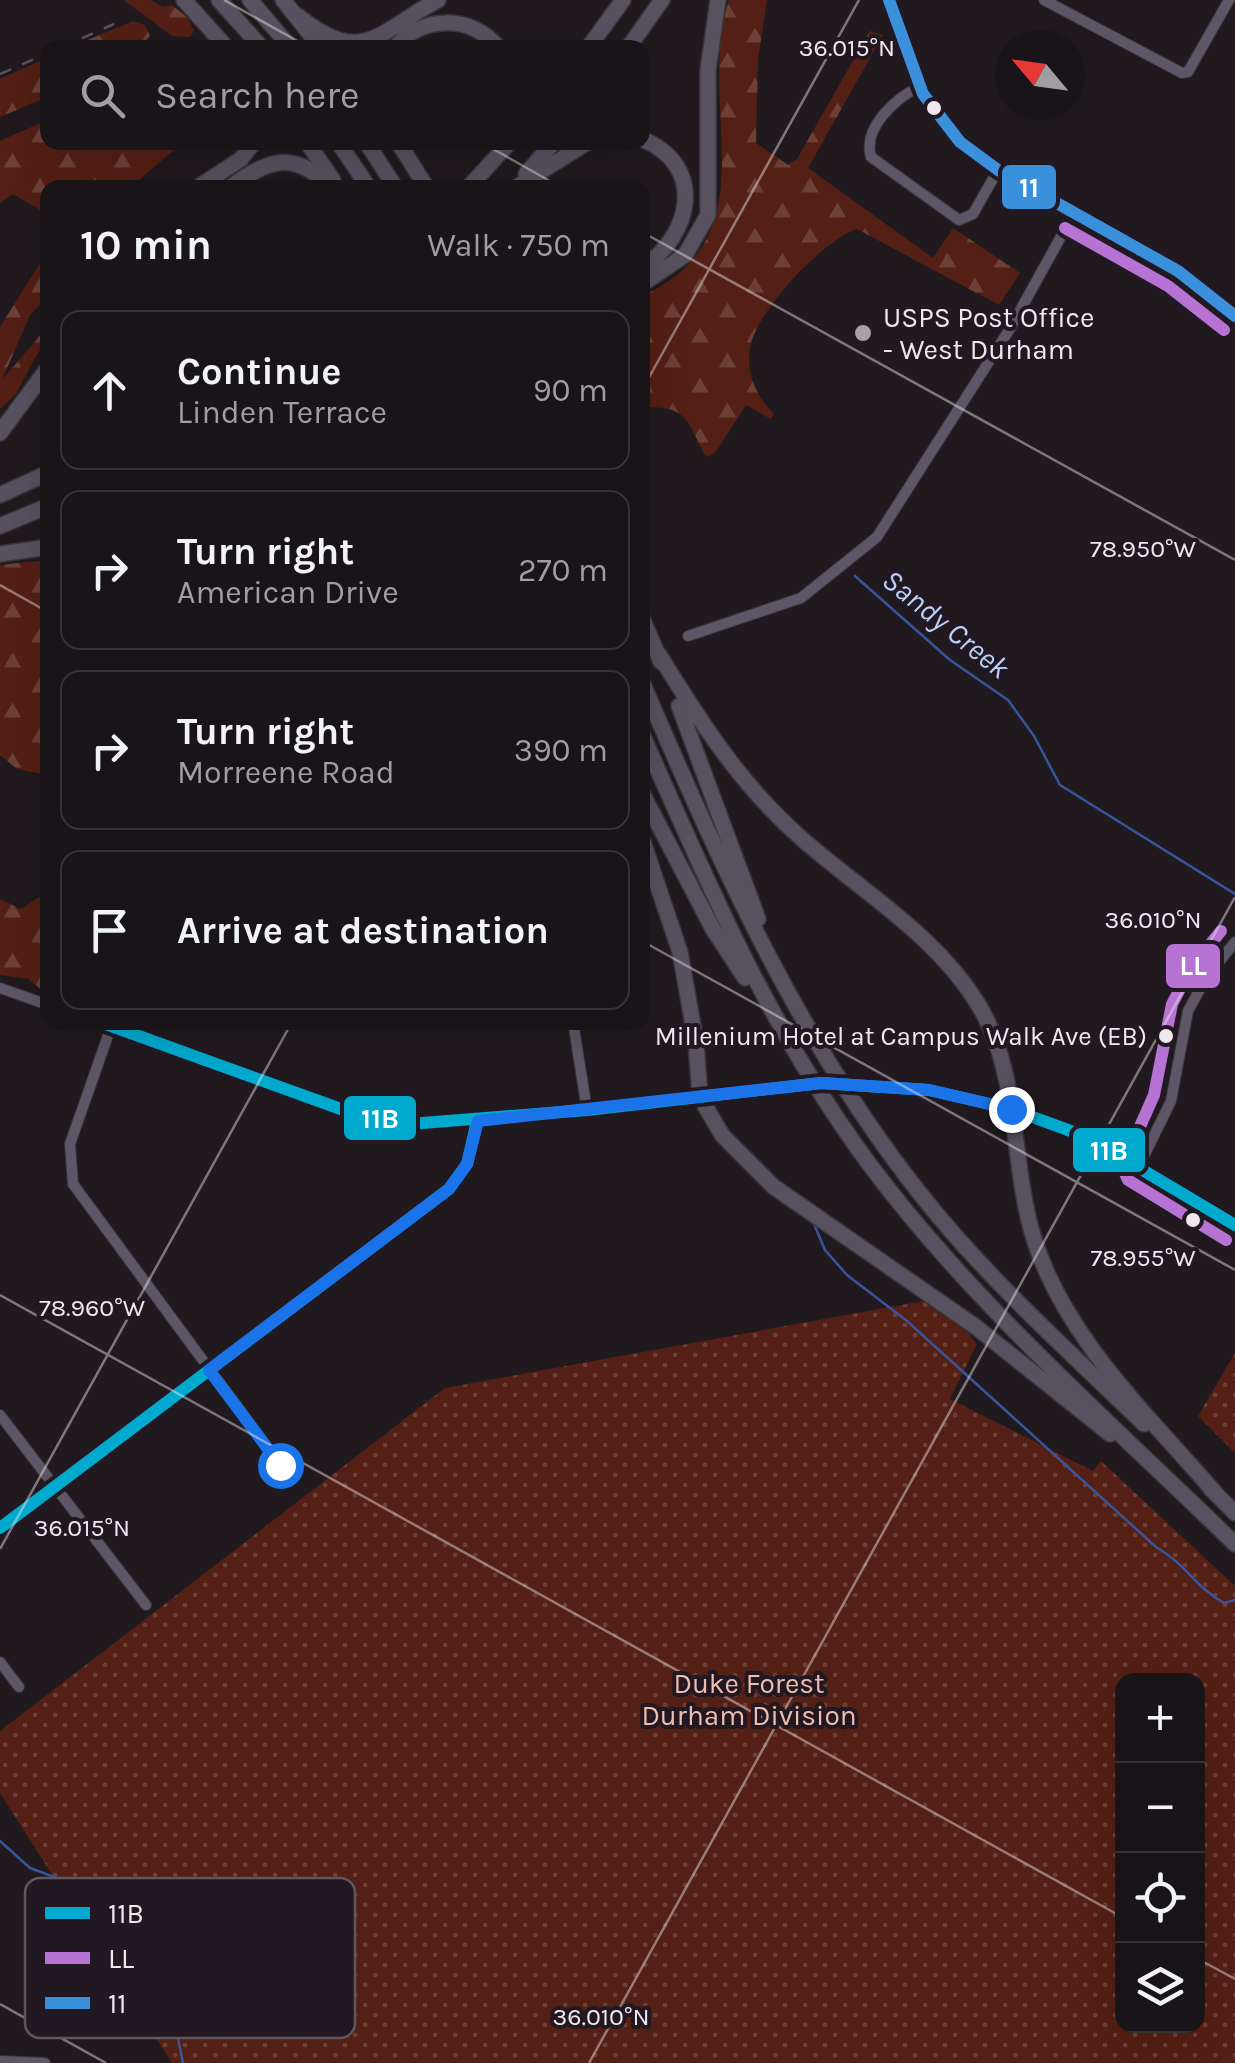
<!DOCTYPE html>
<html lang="en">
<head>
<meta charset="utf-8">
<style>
	:root { --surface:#181417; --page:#211d20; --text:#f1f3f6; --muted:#9f9ea1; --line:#363336 }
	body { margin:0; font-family:Karla,sans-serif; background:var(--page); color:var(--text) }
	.controls { position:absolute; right:30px; bottom:30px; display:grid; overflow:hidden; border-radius:20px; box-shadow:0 10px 40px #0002 }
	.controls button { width:90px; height:90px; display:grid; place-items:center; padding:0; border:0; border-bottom:2px solid var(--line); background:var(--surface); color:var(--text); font:50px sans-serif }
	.compass { position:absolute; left:995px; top:30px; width:90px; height:90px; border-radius:50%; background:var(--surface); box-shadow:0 10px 40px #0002; rotate:299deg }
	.stop { position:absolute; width:30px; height:30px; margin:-22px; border:8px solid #1a73e8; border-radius:50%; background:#fff }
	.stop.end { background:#1a73e8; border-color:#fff; box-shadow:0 2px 10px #0008 }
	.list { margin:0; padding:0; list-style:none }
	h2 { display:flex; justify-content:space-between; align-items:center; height:130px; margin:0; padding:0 40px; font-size:42px }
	h2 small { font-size:32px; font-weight:400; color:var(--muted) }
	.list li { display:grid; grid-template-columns:65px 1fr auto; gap:30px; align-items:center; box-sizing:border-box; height:160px; margin:0 20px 20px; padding:0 20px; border:2px solid var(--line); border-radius:20px }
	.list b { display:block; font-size:38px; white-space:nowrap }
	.list p { margin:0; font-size:32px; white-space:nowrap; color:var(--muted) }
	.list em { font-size:32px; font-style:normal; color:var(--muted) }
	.icon { flex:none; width:55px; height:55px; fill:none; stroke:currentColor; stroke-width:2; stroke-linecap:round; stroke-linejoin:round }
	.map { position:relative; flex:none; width:1235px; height:2063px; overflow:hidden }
	.search { position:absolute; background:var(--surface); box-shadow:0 10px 40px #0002; left:40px; top:40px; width:610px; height:110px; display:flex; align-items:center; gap:25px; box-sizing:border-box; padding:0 35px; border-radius:20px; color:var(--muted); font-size:38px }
	.panel { position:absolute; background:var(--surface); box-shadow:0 10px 40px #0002; left:40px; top:180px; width:610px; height:850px; border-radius:20px }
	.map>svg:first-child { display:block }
</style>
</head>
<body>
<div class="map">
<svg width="1235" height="2063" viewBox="0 0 1235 2063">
	<defs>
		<pattern id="forest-firs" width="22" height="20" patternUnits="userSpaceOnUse" patternTransform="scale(2.5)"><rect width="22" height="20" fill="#541f14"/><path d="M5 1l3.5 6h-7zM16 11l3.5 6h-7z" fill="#6d4036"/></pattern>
		<pattern id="park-dots" width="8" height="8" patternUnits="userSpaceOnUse" patternTransform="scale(2.5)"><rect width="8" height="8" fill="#541f14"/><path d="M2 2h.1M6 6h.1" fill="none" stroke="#6d4036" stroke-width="1.8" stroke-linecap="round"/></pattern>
	</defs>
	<rect width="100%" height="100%" fill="#201a1f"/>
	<path fill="url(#forest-firs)" d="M124 0H151L162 7 172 5 188 18 194 31 190 37 172 36Z
		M729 0H767L758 59 756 143 788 165 797 159 870 31 883 35 808 168 933 258 953 228 1020 273 999 305 857 229C821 242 762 306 751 343 744 369 756 397 774 414L771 419 746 405 715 453 706 457C686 420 689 406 643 407L642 296C774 236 694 107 729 0Z
		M133 21 145 25 150 36 139 47H71Z
		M47 58V97L0 117V79Z
		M47 120 48 142 182 143 131 187 48 188 47 214 13 194 0 203V141Z
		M47 252V297L30 315 2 380 43 332 46 338 16 394 0 409V327Z
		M47 560H48L47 775 17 769 0 755V565Z
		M47 892V994L28 979 0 975V899L21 909Z"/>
	<path fill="url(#park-dots)" fill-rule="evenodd" d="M929 1300 962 1325 977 1344 950 1399 1093 1471 1101 1461 1235 1586V2063H172L0 1793V1731L445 1388ZM1122 1680H1198V2026H1122Z
		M1235 1353V1453L1198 1416Z"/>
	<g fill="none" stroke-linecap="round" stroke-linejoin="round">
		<path stroke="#38559c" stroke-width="2.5" d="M855 576 950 660 1008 700 1034 736 1060 785 1235 894
			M814 1224 825 1250 847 1275 907 1321 1156 1547C1187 1565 1195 1587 1224 1603L1235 1600
			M0 1841 30 1868 108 1897 130 1963 152 1984 170 2013
			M176 2028 183 2063"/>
		<defs>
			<path id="minor" d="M889 0 923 94 960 142 998 170 1178 271 1235 316
				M1044 0 1182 73 1188 72 1229 0
				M919 87C896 98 862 128 871 157L959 220 973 214 998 170
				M688 636 801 598 877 537 1011 327 1074 213
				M0 988 48 1005
				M99 1022 327 1105 390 1122 477 1121 770 1088
				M573 1022 587 1110
				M111 1027 70 1144 73 1184 280 1465
				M878 1085C1023 1097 1114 1150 1235 1225
				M1139 1166 1171 1101 1188 1011 1206 978 1235 942
				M0 1415 146 1605
				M0 1528 449 1189 467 1164 477 1121
				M0 1662 19 1687
				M0 2061 45 2063"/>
			<path id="highway" d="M184 0 227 48
				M219 0 262 48
				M250 0 291 48
				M283 0 321 48
				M298 16C363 68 378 32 438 0
				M394 48C423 15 470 14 499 48
				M588 48 623 0
				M628 48 662 0
				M642 139C707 166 692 235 642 268
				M307 142 333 180
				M338 142 369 188
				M366 142 396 188
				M398 142 427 188
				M526 174 554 142
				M197 188 241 159 254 142
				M229 188C271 158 293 150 333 188
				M468 188 510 142
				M515 188 588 142
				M642 284 685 255 708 215V70L718 0
				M0 433 48 368
				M0 495 48 473
				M0 526 48 506
				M0 554 48 547
				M642 618 661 662
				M658 653C701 723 740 784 801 838 861 891 936 935 978 1004 1021 1074 1010 1162 1034 1239 1066 1340 1151 1418 1218 1496
				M642 682C721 865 800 1045 926 1201 991 1282 1070 1352 1144 1424
				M679 706 758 919
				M642 734C706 879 766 1021 859 1150 965 1297 1106 1418 1235 1544
				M642 793 713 929 745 978
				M642 839 680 952 696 1042 700 1097 722 1135 774 1187 976 1327 1110 1434
				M1211 1489 1235 1513"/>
		</defs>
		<use href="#minor" stroke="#383437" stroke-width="12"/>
		<use href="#highway" stroke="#383437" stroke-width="18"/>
		<use href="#minor" stroke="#5c5666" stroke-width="10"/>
		<use href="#highway" stroke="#575160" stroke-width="15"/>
		<path stroke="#57525b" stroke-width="2.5" stroke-dasharray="12 12" stroke-linecap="butt" d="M60 48 114 24
			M0 74 48 53"/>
		<defs>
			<path id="minor-bridge" d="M770 1088 878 1085"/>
		</defs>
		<use href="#minor-bridge" stroke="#383437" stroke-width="12" stroke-linecap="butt"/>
		<use href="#minor-bridge" stroke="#5c5666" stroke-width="10"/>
		<defs>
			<path id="bus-1" d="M100 1022 349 1112 410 1124 587 1110 821 1083 929 1090 1011 1109 1087 1137 1235 1225
				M0 1528 449 1189 467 1164 477 1121"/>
			<path id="bus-2" d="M1065 228 1168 286 1224 330
				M1221 931 1191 968 1172 1004 1154 1095 1122 1167 1128 1180 1226 1240"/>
			<path id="bus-3" d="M889 0 923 94 960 142 998 170 1178 271 1235 316"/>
		</defs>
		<use href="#bus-1" stroke="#221821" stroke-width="20"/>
		<use href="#bus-2" stroke="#221821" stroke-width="20"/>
		<use href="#bus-3" stroke="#221821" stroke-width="20"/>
		<use href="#bus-1" stroke="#00a9ce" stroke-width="12"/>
		<use href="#bus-2" stroke="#b673d3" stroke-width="12"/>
		<use href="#bus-3" stroke="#3a90db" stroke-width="12"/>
	</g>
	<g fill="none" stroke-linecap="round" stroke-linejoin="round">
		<path stroke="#1a73e8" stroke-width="12" d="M280 1465 209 1370 449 1189 467 1164 478 1121 822 1083 929 1090 1011 1109"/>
	</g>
	<path fill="none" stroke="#efe8ee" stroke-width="2.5" stroke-opacity="0.45" d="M224 0 310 48M481 142 562 188M642 232 1235 560M642 390 859 0M0 585 48 612M642 941 1235 1270M0 1295 1122 1917M0 1549 292 1022M1198 1959 1235 1979M0 2004 106 2063M589 2063 1235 897"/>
	<g fill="#efe8ee" stroke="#221821" stroke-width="4">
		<circle cx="934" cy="108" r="9"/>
		<circle cx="1166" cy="1036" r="9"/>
		<circle cx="1193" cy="1220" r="9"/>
	</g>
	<circle fill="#a7a0a6" stroke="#221821" stroke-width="4" cx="863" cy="333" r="10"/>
	<g text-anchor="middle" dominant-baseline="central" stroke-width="8" stroke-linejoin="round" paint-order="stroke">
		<g font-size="26" fill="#efe8ee" stroke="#221821" text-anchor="end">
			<text x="1147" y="1036">Millenium Hotel at Campus Walk Ave (EB)</text>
		</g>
		<g font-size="28" fill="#efe8ee" stroke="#221821" text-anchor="start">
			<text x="883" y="317">USPS Post Office<tspan x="883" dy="32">- West Durham</tspan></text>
		</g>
		<g font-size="28" fill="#f0bcaf" stroke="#221821">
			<text x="749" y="1683">Duke Forest<tspan x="749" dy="32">Durham Division</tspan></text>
		</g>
		<g font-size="30" font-style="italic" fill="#bacffa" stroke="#221821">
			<text transform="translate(946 624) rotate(39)">Sandy Creek</text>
		</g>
	</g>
	<rect x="25" y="1878" width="330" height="160" rx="15" fill="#221821" stroke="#60565e" stroke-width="2.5"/>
	<rect x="45" y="1907" width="45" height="12" fill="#00a9ce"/>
	<rect x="45" y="1952" width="45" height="12" fill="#b673d3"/>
	<rect x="45" y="1997" width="45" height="12" fill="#3a90db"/>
	<g font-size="28" fill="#efe8ee">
		<text x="108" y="1923">11B</text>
		<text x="108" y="1968">LL</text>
		<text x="108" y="2013">11</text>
	</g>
	<g font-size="25" text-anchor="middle" fill="#efe8ee" stroke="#221821" stroke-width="8" stroke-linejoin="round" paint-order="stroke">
		<text x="847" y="56">36.015°N</text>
		<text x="1143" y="557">78.950°W</text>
		<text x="1153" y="928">36.010°N</text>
		<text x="1143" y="1266">78.955°W</text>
		<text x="92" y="1316">78.960°W</text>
		<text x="82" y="1536">36.015°N</text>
		<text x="601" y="2025">36.010°N</text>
	</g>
	<g stroke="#221821" stroke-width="4">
		<rect x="1000" y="163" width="58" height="48" rx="10" fill="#3a90db"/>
		<rect x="1164" y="942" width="58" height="48" rx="10" fill="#b673d3"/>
		<rect x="342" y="1094" width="76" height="48" rx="10" fill="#00a9ce"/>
		<rect x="1071" y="1126" width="76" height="48" rx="10" fill="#00a9ce"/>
	</g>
	<g font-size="28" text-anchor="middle" font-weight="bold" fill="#fff">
		<text x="1029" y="197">11</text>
		<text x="1193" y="975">LL</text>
		<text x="380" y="1128">11B</text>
		<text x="1109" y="1160">11B</text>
	</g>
</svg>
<div class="controls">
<button>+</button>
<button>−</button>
<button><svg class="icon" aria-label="locate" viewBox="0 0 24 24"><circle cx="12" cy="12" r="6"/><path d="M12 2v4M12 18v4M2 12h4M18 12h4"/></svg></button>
<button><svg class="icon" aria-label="layers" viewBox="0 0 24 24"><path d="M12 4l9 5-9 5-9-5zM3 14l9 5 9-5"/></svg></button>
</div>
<svg class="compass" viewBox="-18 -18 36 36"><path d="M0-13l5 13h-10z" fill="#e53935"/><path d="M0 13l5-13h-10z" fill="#9f9ea1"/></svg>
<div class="stop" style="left:280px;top:1465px"></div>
<div class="stop end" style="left:1011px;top:1109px"></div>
<div class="search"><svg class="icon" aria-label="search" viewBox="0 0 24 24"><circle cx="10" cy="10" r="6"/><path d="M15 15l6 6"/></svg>Search here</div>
<section class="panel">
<h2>10 min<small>Walk · 750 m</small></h2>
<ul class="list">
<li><svg class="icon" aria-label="ahead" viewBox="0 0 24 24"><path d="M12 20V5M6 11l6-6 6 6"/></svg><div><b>Continue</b><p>Linden Terrace</p></div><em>90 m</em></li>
<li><svg class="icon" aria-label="right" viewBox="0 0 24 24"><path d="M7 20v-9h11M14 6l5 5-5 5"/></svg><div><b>Turn right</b><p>American Drive</p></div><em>270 m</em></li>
<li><svg class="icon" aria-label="right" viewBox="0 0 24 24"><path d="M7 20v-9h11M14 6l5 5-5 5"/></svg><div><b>Turn right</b><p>Morreene Road</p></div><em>390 m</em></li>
<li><svg class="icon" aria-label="arrive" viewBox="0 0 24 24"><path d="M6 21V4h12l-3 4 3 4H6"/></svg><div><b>Arrive at destination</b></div></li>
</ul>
</section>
</div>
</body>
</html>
